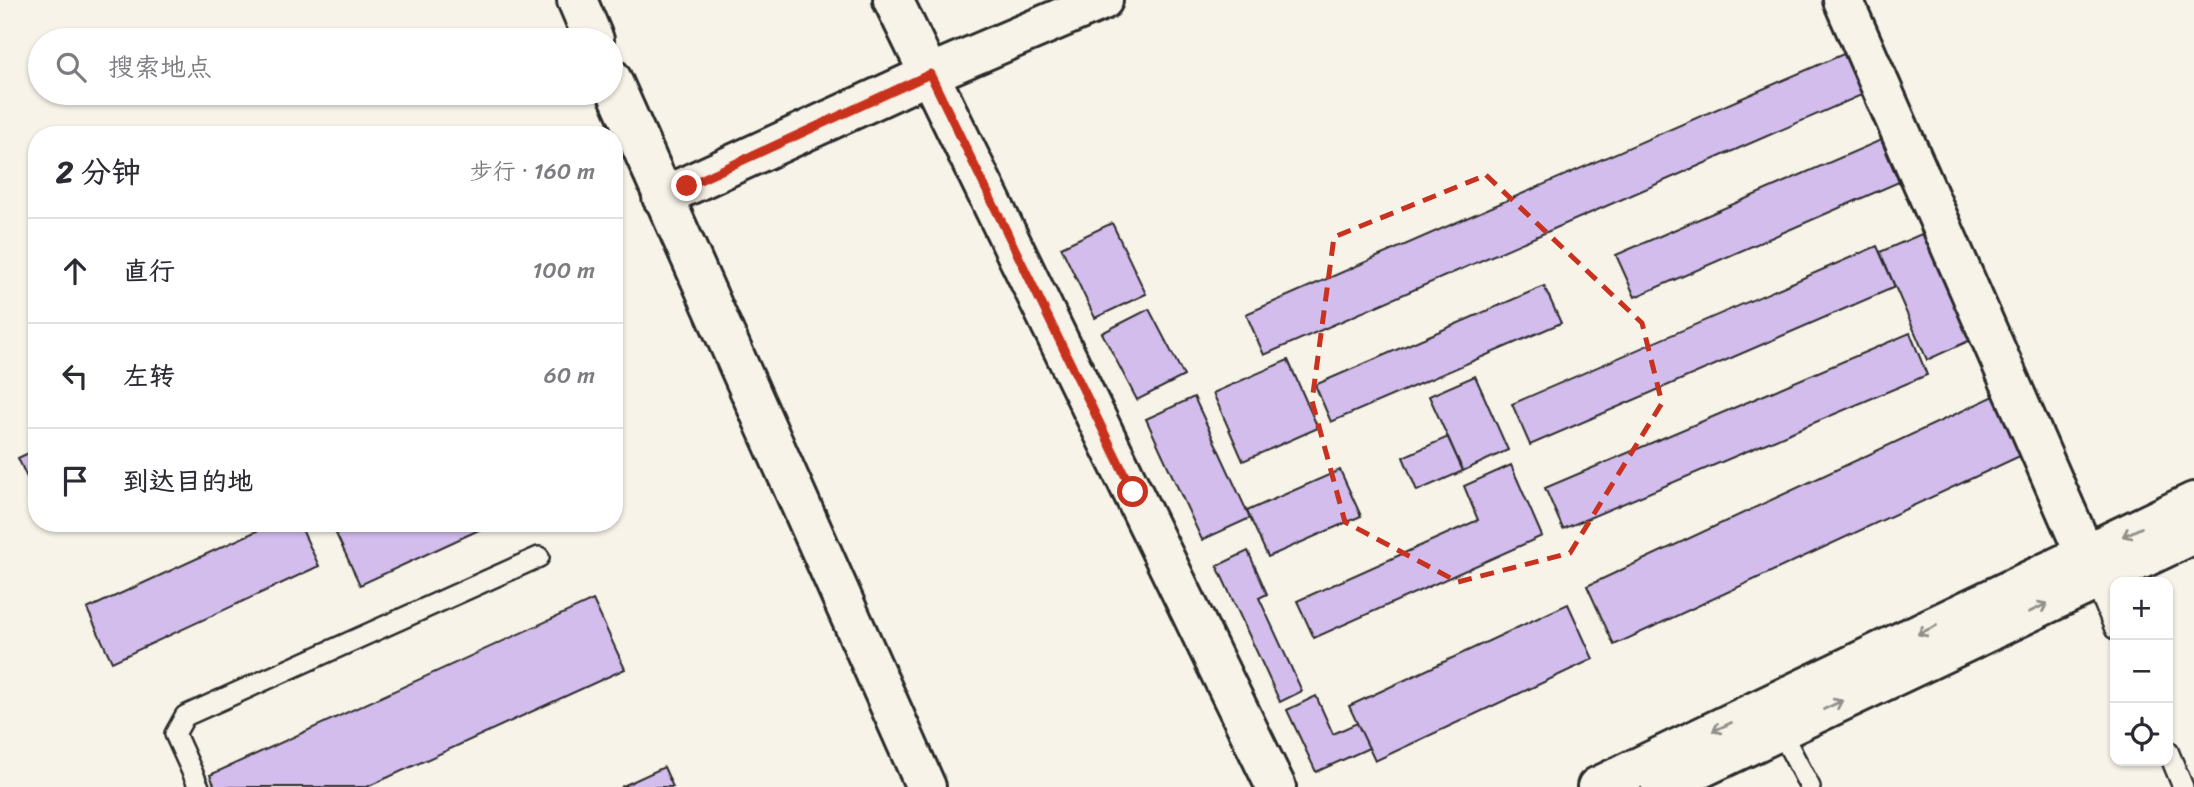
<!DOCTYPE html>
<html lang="zh">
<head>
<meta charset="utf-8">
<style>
	:root { --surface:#fff; --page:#f7f7f7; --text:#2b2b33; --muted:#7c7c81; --line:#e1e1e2 }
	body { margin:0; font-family:Sriracha,"LXGW WenKai TC",sans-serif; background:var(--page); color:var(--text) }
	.controls { position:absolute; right:21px; bottom:21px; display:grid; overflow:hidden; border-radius:14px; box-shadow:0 2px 5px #0004 }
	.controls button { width:63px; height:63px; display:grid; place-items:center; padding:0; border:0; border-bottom:2px solid var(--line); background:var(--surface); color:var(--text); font:35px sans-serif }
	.stop { position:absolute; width:21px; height:21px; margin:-16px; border:5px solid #c8321e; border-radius:50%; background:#fff }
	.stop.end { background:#c8321e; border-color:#fff; box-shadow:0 2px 7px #0008 }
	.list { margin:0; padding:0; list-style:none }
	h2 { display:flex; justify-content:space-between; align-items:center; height:91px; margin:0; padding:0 28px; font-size:30px }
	h2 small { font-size:23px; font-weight:400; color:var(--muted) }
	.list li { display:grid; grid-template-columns:46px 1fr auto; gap:21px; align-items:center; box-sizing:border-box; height:105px; padding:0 28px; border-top:2px solid var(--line) }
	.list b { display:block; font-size:26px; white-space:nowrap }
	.list em { font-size:23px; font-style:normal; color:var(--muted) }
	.icon { flex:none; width:38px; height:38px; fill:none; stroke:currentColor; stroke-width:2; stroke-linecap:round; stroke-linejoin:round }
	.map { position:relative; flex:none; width:2194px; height:787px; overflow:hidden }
	.search { position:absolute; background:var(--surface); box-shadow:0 2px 5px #0004; left:28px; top:28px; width:595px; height:77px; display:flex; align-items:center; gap:18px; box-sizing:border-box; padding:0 24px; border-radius:38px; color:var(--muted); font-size:26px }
	.panel { position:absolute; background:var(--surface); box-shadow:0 2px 5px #0004; left:28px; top:126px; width:595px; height:406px; border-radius:28px }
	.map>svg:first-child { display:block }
</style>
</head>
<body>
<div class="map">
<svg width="2194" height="787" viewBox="0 0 2194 787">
	<rect width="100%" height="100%" fill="#f7f3e8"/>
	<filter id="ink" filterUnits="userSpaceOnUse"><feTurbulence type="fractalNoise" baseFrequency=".0143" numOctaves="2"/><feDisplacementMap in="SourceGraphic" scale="14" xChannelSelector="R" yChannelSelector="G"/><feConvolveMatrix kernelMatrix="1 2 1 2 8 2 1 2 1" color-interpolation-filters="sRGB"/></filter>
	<g filter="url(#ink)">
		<path fill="#d2bded" stroke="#2b2b2b" stroke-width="2" d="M1848 52 1866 93 1264 355 1246 314Z
			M1881 140 1899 182 1635 297 1616 255Z
			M1112 223 1146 294 1095 318 1061 247Z
			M1926 232 1973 339 1927 360 1880 252Z
			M1877 246 1895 287 1530 445 1512 404Z
			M1544 286 1561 323 1331 422 1315 385Z
			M1149 309 1184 376 1137 400 1102 333Z
			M1910 333 1927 375 1563 529 1545 488Z
			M1288 360 1318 428 1243 461 1213 393Z
			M1475 376 1508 450 1463 471 1429 396Z
			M1994 396 2022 455 1614 645 1587 586Z
			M1194 397 1250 518 1202 540 1146 419Z
			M1448 437 1463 471 1417 491 1403 457Z
			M37 449V499L18 458Z
			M1511 465 1542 536 1314 638 1297 601 1478 520 1464 486Z
			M1340 470 1361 516 1268 557 1247 511Z
			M274 523H299L319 566 112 662 87 609Z
			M331 523H494L360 585Z
			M1248 551 1267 594 1259 598 1302 691 1280 702 1217 566Z
			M593 600 625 669 367 787H215L210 775Z
			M1568 604 1593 659 1375 761 1349 706Z
			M1316 696 1333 734 1357 723 1369 748 1316 772 1287 710Z
			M664 767 673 787H621L623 786Z"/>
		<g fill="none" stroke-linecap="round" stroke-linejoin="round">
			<defs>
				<path id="lane" d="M2095 581 2115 629
					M1780 730 1810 787
					M2168 751 2183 787
					M199 787 175 734 185 716 539 557"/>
				<path id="street" d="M577 0 594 40
					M1843 0 2085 554
					M611 78 926 787
					M662 197 930 74 1103 0"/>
				<path id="secondary" d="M893 0 1276 787
					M1597 787 2194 502
					M1661 787 2194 534"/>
			</defs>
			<use href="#lane" stroke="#2b2b2b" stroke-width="24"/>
			<use href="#street" stroke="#2b2b2b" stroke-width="44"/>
			<use href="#secondary" stroke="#2b2b2b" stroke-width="44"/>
			<use href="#lane" stroke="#f7f3e8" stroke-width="19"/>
			<use href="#street" stroke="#f7f3e8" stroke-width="38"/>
			<use href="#secondary" stroke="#f7f3e8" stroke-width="38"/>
		</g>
		<defs><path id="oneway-shaft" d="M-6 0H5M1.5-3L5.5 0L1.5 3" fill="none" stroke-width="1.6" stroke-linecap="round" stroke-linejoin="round" transform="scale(1.75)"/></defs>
		<g stroke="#918f8a">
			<use href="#oneway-shaft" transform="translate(2132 532) rotate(154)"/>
			<use href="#oneway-shaft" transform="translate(2038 608) rotate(-25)"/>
			<use href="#oneway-shaft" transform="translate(1927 630) rotate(155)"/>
			<use href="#oneway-shaft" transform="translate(1833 705) rotate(-25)"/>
			<use href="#oneway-shaft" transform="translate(1722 727) rotate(155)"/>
		</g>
	</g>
	<g fill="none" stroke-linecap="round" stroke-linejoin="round" filter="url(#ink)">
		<path stroke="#c8321e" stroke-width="9" d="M687 186 930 74 1133 492"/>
	</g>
	<path fill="none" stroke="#c8321e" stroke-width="5" stroke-dasharray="14 9" stroke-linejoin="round" d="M1486 175 1642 323 1662 403 1570 553 1458 582 1345 522 1312 401 1334 237Z"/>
</svg>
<div class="controls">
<button>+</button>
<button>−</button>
<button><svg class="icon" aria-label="locate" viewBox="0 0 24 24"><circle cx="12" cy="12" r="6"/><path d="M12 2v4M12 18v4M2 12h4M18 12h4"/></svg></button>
</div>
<div class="stop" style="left:1133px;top:492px"></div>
<div class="stop end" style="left:687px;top:186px"></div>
<div class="search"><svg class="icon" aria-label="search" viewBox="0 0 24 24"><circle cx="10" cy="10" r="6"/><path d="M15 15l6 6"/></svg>搜索地点</div>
<section class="panel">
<h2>2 分钟<small>步行 · 160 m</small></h2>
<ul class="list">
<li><svg class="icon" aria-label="ahead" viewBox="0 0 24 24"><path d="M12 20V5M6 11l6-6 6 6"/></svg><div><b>直行</b></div><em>100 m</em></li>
<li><svg class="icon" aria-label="left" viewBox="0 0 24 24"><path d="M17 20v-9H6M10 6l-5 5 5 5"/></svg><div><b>左转</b></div><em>60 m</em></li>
<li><svg class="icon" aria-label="arrive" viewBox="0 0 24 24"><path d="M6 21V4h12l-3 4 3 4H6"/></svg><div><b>到达目的地</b></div></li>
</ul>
</section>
</div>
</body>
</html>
